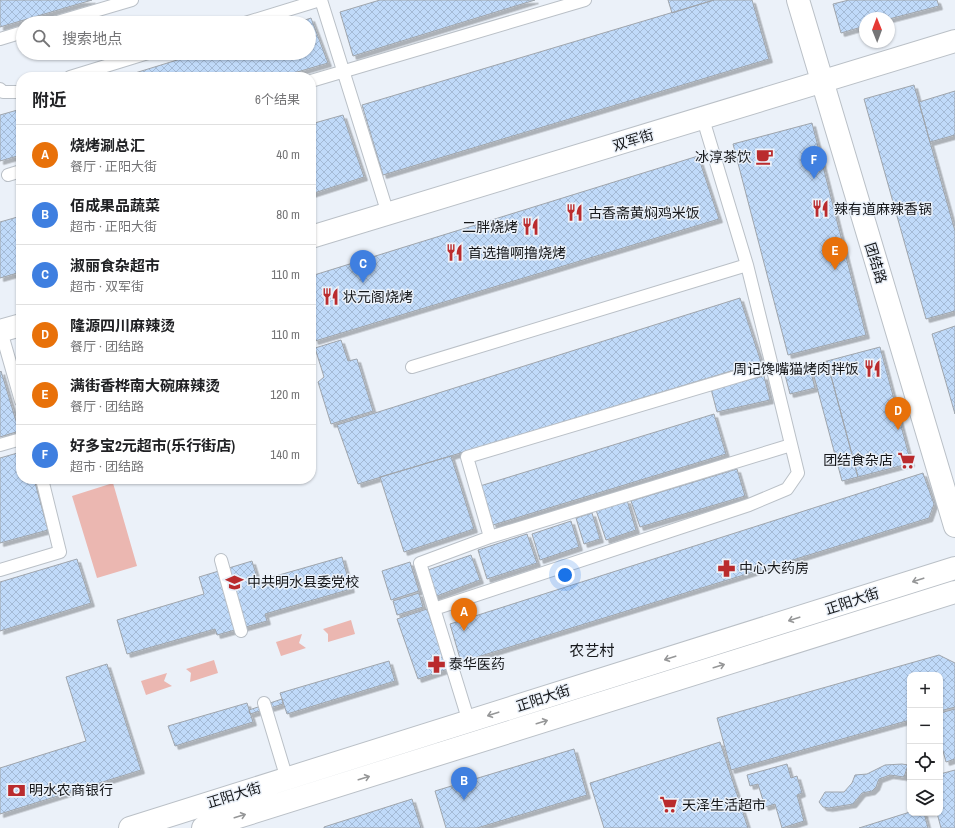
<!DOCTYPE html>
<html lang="zh">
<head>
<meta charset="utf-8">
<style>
	:root { --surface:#fff; --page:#f6f6f6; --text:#202124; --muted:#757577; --line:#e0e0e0; --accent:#db2777 }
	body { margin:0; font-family:"Archivo Narrow","Noto Sans SC",sans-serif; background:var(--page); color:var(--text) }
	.controls { position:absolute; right:12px; bottom:12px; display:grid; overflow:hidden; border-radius:8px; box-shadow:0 1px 3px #0004 }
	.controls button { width:36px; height:36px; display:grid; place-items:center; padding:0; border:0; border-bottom:1px solid var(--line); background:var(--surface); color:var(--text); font:20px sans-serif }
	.compass { position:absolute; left:859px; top:12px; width:36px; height:36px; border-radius:50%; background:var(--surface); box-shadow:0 1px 3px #0004; rotate:359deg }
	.you { position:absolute; left:565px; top:575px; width:14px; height:14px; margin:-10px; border:3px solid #fff; border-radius:50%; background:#1a73e8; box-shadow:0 0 0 6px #1a73e833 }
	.badge { display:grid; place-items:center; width:26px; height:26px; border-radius:50%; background:var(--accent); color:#fff; font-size:13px; font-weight:700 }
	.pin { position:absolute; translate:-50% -33px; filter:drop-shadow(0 1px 2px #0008) }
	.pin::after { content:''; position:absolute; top:21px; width:14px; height:12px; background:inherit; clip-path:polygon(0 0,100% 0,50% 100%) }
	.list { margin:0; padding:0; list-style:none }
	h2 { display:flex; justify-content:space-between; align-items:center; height:52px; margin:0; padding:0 16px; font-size:17px }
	h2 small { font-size:13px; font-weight:400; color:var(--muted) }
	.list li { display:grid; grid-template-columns:26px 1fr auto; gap:12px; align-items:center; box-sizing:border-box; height:60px; padding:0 16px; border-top:1px solid var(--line) }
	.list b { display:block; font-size:15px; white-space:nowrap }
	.list p { margin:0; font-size:13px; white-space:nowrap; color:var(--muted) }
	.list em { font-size:13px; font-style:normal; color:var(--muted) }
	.icon { flex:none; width:22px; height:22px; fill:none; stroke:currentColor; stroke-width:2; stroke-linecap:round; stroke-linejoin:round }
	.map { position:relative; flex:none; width:955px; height:828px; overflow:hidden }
	.search { position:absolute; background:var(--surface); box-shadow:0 1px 3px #0004; left:16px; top:16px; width:300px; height:44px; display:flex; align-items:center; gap:10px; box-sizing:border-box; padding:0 14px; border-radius:22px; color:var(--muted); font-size:15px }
	.panel { position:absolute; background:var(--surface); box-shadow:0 1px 3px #0004; left:16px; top:72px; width:300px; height:412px; border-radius:16px }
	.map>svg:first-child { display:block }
</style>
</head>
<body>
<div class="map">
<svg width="955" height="828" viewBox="0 0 955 828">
	<defs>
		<pattern id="building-cross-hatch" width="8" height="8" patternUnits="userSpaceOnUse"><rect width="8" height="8" fill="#c0daf9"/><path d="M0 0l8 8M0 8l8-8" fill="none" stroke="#a4bad5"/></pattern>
		<filter id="shadow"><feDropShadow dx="3.5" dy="3.5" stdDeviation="0" flood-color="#0004"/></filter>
	</defs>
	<rect width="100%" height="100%" fill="#ebf1f9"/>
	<path fill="#ebb7b1" d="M113 483 137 566 97 578 72 496Z
		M351 620 355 634 328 642V634L323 629Z
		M302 634 299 643 306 648 281 656 276 642Z
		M214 660 218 673 190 682 191 673 186 669Z
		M167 673 164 681 172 686 146 695 141 681Z"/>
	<path fill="url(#building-cross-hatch)" stroke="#9fa5ac" filter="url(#shadow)" d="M0 0H92L0 27Z
		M380 0H535L353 56 340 12Z
		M668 0H714L672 13Z
		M714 0H752L769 59 383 175 362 105Z
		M849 0H937L939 6 889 19 865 18V26L841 33 833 4Z
		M311 18 328 63 280 77H122L200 53H309V23H296Z
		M914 85 955 231V311L926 319 864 99Z
		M955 91V135L930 142 919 102Z
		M21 109V155L0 161V115Z
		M343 115 364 177 311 194V124Z
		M812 123 866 335 788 355 733 144Z
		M698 156 719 219 315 341 311 328V276Z
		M21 216V272L0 278V222Z
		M740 298 761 362 358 484 337 425Z
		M955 326V414L932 334Z
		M341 340 348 361 357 359 373 411 331 424 318 382 324 377 315 348Z
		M880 347 911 463 858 477 827 361Z
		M827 361 858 477 842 481 811 365Z
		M810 369 815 388 790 394 785 375Z
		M1 371 19 431 0 437V372Z
		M764 376 770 400 717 412 711 389Z
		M714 414 726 454 493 525 480 486Z
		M21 452V479H34L48 530 0 543V458Z
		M451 456 474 529 404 552 380 477Z
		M737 469 745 496 640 527 631 501Z
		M923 473 934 504 929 518 461 662 450 624Z
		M627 500 636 530 606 540 596 510Z
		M592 513 600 539 584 544 576 518Z
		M571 521 579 547 540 560 532 534Z
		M527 534 537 563 487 579 478 550Z
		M471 555 480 580 434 597 425 571Z
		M342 557 351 589 265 614 267 621 217 635 215 629 127 654 117 620 204 594 199 577 252 561 258 581Z
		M77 559 91 603 0 631V582Z
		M410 562 419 591 391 600 382 571Z
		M419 593 423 607 397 615 393 601Z
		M427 609 448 669 418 679 397 619Z
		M939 655 955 663V707L940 711V675H910V720L731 770 717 718Z
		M389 661 395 681 287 714 280 693Z
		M107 664 141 770 0 814V768L86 741 66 677Z
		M282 699 283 704 250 714 249 710Z
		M247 703 253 722 175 746 168 726Z
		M955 709V759L946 762 940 740V713Z
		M720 742 748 828H604L590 783Z
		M574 749 587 795 477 828H446L435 791Z
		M787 764 791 778 797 776 802 793 797 795 804 821 782 828 775 804 765 807 758 784 750 786 747 775Z
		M902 764 908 765 904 777 890 775 879 779 876 787 872 791 862 793 853 804 829 808 823 807 819 802 825 792H844L852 783 855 775 867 774 885 765Z
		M955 770V828H941L937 813H940V774Z
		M412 799 421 828H324V827Z
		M910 812 924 813 928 828H859Z"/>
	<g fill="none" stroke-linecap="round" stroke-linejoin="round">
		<defs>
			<path id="lane" d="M321 0 388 214
				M54 23 132 0
				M245 23 320 0
				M0 39 23 32
				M70 77 148 53
				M311 81 585 0
				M0 89 3 92H21
				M8 175 21 171
				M1 331 21 401
				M412 367 747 265
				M0 445 21 439
				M490 537 791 445
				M221 560 241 631
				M0 570 60 552 42 479
				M434 609 749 505 787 489 798 473 772 366
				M264 703 287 779
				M469 722 420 563 490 537 467 457 772 366 747 265 703 119"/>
			<path id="secondary" d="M798 0 955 526
				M311 237 955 41
				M0 331 21 325
				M130 828 955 568
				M203 828 955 592"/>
		</defs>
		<use href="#lane" stroke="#bac0c7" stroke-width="14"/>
		<use href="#secondary" stroke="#bac0c7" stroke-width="24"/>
		<use href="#lane" stroke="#fff" stroke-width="12"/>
		<use href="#secondary" stroke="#fff" stroke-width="22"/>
	</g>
	<defs><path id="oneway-shaft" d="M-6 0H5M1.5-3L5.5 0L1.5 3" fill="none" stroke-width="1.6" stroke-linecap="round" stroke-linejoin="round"/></defs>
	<g stroke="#969798">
		<use href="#oneway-shaft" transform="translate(918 580) rotate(162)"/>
		<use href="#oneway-shaft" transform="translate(794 619) rotate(162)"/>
		<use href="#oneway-shaft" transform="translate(670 658) rotate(162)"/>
		<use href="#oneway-shaft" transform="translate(719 666) rotate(-17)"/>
		<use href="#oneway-shaft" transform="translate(493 714) rotate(162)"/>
		<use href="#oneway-shaft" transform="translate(542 722) rotate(-17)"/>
		<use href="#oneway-shaft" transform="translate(364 778) rotate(-17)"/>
		<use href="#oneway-shaft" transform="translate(240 816) rotate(-17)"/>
	</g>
	<defs>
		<symbol id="cafe-bare" viewBox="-9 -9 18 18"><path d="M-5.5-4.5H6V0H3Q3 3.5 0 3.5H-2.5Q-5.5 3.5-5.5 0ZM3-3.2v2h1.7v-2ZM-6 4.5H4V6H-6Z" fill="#ba2b2d" stroke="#ebf1f9" stroke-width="2.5" paint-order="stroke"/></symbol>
		<symbol id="restaurant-bare" viewBox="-9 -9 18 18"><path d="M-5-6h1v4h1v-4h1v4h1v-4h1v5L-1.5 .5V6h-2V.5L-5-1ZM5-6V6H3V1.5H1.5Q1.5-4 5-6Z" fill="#ba2b2d" stroke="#ebf1f9" stroke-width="2.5" paint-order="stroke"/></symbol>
		<symbol id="supermarket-bare" viewBox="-9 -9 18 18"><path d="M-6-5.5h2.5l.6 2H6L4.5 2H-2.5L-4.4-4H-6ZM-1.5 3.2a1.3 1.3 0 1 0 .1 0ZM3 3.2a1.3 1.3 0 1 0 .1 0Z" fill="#ba2b2d" stroke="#ebf1f9" stroke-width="2.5" paint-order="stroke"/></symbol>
		<symbol id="pharmacy-bare" viewBox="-9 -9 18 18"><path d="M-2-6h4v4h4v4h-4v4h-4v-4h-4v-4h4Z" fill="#ba2b2d" stroke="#ebf1f9" stroke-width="2.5" paint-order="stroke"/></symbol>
		<symbol id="school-bare" viewBox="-9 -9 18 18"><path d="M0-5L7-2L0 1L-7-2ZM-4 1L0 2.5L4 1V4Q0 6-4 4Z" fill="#ba2b2d" stroke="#ebf1f9" stroke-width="2.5" paint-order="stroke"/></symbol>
		<symbol id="bank-bare" viewBox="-9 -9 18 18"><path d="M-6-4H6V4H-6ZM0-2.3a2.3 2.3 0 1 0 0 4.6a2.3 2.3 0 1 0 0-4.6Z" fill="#ba2b2d" stroke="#ebf1f9" stroke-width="2.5" paint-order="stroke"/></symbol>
	</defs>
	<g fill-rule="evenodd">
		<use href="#cafe-bare" x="752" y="144" width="25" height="25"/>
		<use href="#restaurant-bare" x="808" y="196" width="25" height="25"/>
		<use href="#restaurant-bare" x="562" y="200" width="25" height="25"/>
		<use href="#restaurant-bare" x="518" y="214" width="25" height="25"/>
		<use href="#restaurant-bare" x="442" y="240" width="25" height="25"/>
		<use href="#restaurant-bare" x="318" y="284" width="25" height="25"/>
		<use href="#restaurant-bare" x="860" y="356" width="25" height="25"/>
		<use href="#supermarket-bare" x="894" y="448" width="25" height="25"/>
		<use href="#pharmacy-bare" x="714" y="556" width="25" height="25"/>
		<use href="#school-bare" x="222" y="570" width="25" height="25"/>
		<use href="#pharmacy-bare" x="424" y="652" width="25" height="25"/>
		<use href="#bank-bare" x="4" y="778" width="25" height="25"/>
		<use href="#supermarket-bare" x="656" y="792" width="25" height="25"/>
	</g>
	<g text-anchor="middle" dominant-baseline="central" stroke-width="3" stroke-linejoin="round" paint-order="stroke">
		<g font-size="14" fill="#15171a" stroke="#ebf1f9">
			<text transform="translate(633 140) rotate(-17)">双军街</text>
			<text transform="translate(876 263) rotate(73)">团结路</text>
			<text transform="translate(852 601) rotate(-18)">正阳大街</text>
			<text transform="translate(543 698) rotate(-18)">正阳大街</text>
			<text transform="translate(234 795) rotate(-17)">正阳大街</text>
		</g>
		<g font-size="14" fill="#15171a" stroke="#ebf1f9" text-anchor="start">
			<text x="751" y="157" text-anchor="end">冰淳茶饮</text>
			<text x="834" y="209">辣有道麻辣香锅</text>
			<text x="588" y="213">古香斋黄焖鸡米饭</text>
			<text x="518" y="227" text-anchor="end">二胖烧烤</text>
			<text x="468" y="253">首选撸啊撸烧烤</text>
			<text x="343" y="297">状元阁烧烤</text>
			<text x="859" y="369" text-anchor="end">周记馋嘴猫烤肉拌饭</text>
			<text x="893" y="460" text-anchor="end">团结食杂店</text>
			<text x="739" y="568">中心大药房</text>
			<text x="247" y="582">中共明水县委党校</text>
			<text x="449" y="664">泰华医药</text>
			<text x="29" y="790">明水农商银行</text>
			<text x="682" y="805">天泽生活超市</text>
		</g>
		<g font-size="15" fill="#15171a" stroke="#ebf1f9">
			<text x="592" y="650">农艺村</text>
		</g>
	</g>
</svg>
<div class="controls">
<button>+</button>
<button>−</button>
<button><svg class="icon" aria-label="locate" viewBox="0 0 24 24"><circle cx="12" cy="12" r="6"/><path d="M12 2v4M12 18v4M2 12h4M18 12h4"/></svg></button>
<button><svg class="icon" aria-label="layers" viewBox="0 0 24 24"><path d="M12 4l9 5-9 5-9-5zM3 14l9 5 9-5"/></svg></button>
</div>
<svg class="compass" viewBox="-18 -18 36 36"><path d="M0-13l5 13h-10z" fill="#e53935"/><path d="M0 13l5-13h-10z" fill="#757577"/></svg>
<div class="you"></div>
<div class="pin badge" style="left:464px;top:631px;background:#e8710a">A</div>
<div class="pin badge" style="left:464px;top:800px;background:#3f7fe0">B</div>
<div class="pin badge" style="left:363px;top:283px;background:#3f7fe0">C</div>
<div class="pin badge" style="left:898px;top:430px;background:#e8710a">D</div>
<div class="pin badge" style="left:835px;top:270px;background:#e8710a">E</div>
<div class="pin badge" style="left:814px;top:179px;background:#3f7fe0">F</div>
<div class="search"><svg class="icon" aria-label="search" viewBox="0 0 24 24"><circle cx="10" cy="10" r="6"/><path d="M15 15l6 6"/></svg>搜索地点</div>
<section class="panel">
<h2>附近<small>6个结果</small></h2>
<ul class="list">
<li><span class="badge" style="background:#e8710a">A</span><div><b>烧烤涮总汇</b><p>餐厅 · 正阳大街</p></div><em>40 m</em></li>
<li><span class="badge" style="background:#3f7fe0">B</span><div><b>佰成果品蔬菜</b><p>超市 · 正阳大街</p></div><em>80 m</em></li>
<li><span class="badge" style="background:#3f7fe0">C</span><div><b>淑丽食杂超市</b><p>超市 · 双军街</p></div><em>110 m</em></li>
<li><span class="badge" style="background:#e8710a">D</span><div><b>隆源四川麻辣烫</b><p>餐厅 · 团结路</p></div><em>110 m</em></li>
<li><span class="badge" style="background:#e8710a">E</span><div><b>满街香桦南大碗麻辣烫</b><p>餐厅 · 团结路</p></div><em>120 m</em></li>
<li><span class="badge" style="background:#3f7fe0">F</span><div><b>好多宝2元超市(乐行街店)</b><p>超市 · 团结路</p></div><em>140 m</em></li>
</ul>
</section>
</div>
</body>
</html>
